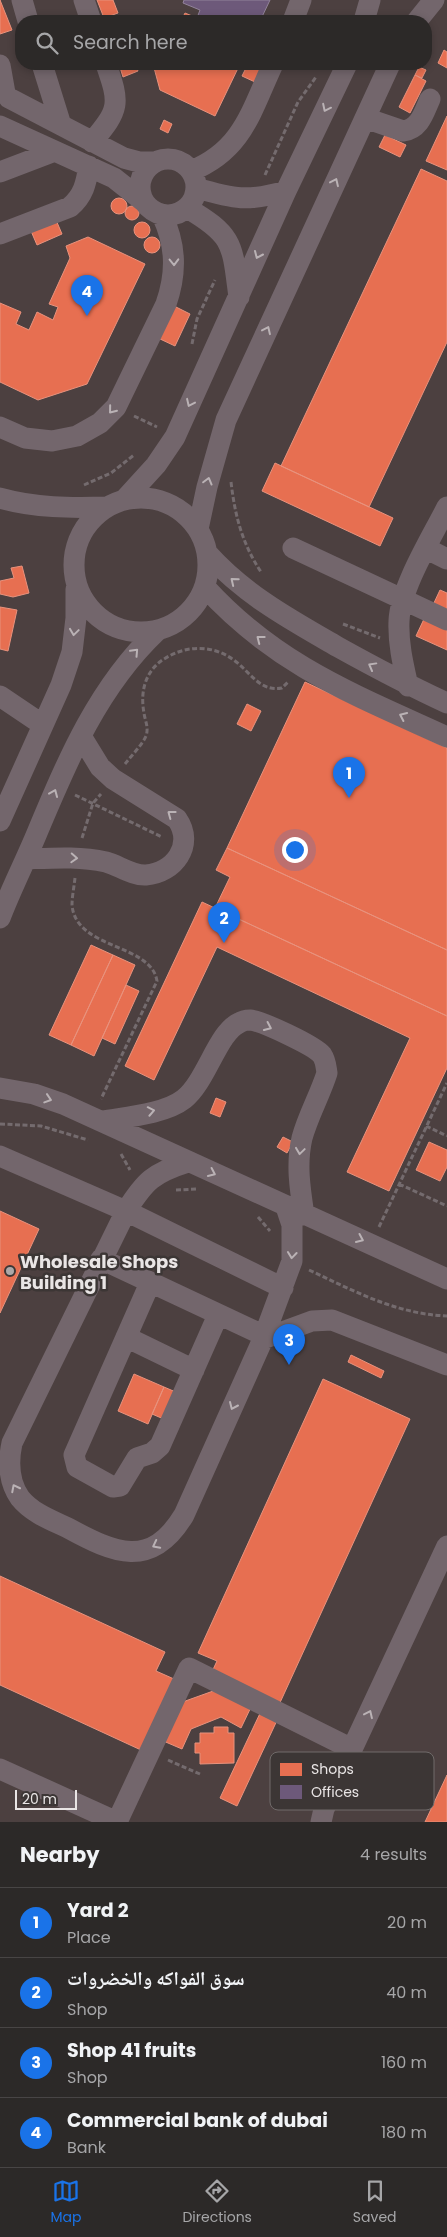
<!DOCTYPE html>
<html lang="en">
<head>
<meta charset="utf-8">
<style>
	:root { --surface:#2c2928; --page:#383534; --text:#f1f3f6; --muted:#a6a6a8; --line:#484545; --accent:#1a73e8 }
	body { margin:0; font-family:Poppins,"Noto Naskh Arabic",sans-serif; background:var(--page); color:var(--text) }
	.scale { position:absolute; left:15px; bottom:12px; width:62px; box-sizing:border-box; padding-left:5px; border:2px solid #e9e5e5; border-top:0; font-size:14px; line-height:18px; white-space:nowrap; color:#e9e5e5; -webkit-text-stroke:4px #3c3635; paint-order:stroke }
	.you { position:absolute; left:294px; top:849px; width:18px; height:18px; margin:-12px; border:4px solid #fff; border-radius:50%; background:#1a73e8; box-shadow:0 0 0 8px #1a73e833 }
	.badge { display:grid; place-items:center; width:32px; height:32px; border-radius:50%; background:var(--accent); color:#fff; font-size:16px; font-weight:700 }
	.pin { position:absolute; translate:-50% -41px; filter:drop-shadow(0 1px 2px #0008) }
	.pin::after { content:''; position:absolute; top:26px; width:18px; height:15px; background:inherit; clip-path:polygon(0 0,100% 0,50% 100%) }
	.list { margin:0; padding:0; list-style:none }
	h2 { display:flex; justify-content:space-between; align-items:center; height:65px; margin:0; padding:0 20px; font-size:21px }
	h2 small { font-size:16px; font-weight:400; color:var(--muted) }
	.list li { display:grid; grid-template-columns:32px 1fr auto; gap:15px; align-items:center; box-sizing:border-box; height:70px; padding:0 20px; border-top:1px solid var(--line) }
	.list b { display:block; font-size:19px; white-space:nowrap }
	.list p { margin:0; font-size:16px; white-space:nowrap; color:var(--muted) }
	.list em { font-size:16px; font-style:normal; color:var(--muted) }
	.icon { flex:none; width:28px; height:28px; fill:none; stroke:currentColor; stroke-width:2; stroke-linecap:round; stroke-linejoin:round }
	.map { position:relative; flex:none; width:447px; height:1822px; overflow:hidden }
	.search { position:absolute; background:var(--surface); box-shadow:0 2px 8px #0003; left:15px; right:15px; top:15px; height:55px; display:flex; align-items:center; gap:12px; box-sizing:border-box; padding:0 18px; border-radius:20px; color:var(--muted); font-size:19px }
	.sheet { height:345px; background:var(--surface) }
	nav { display:flex; justify-content:space-around; align-items:center; box-sizing:border-box; height:70px; border-top:1px solid var(--line); background:var(--surface); font-size:14px; color:var(--muted) }
	nav a { display:grid; justify-items:center; gap:2px }
	nav .on { color:var(--accent) }
	.map>svg:first-child { display:block }
</style>
</head>
<body>
<div class="map">
<svg width="447" height="1822" viewBox="0 0 447 1822">
	<rect width="100%" height="100%" fill="#3b3736"/>
	<path fill="#4c4040" fill-rule="evenodd" d="M0 0H447V1822H0ZM21 21H426V64H21Z"/>
	<path fill="#e76f51" stroke="#e8927d" d="M0 0 12 30 0 34Z
		M97 0H113L118 13 104 18Z
		M185 13 197 18 203 21H181Z
		M444 50 447 52V68L438 63Z
		M119 64H135L138 71 123 77Z
		M153 64H240L215 116 160 90Z
		M248 64H263L255 82 242 76Z
		M419 67 426 70 422 78 415 75Z
		M415 75 426 81 410 113 399 107Z
		M447 116V170L426 161Z
		M164 120 172 124 168 133 160 129Z
		M385 135 406 145 400 157 379 147Z
		M421 169 447 181V342L369 507 281 466Z
		M111 206a8 8 0 1 1 16 0a8 8 0 1 1-16 0Z
		M125 213a7 7 0 1 1 14 0a7 7 0 1 1-14 0Z
		M56 220 62 234 37 245 31 231Z
		M134 230a8 8 0 1 1 16 0a8 8 0 1 1-16 0Z
		M88 237 145 264 87 384 38 400 0 382V303L21 312 16 324 29 330 37 312 53 320 58 307 49 304 70 258 66 246Z
		M144 245a8 8 0 1 1 16 0a8 8 0 1 1-16 0Z
		M174 306 190 314 175 346 158 338Z
		M275 463 393 518 380 546 262 491Z
		M22 566 29 593 13 597 0 594V581L14 578 11 568Z
		M440 590 447 593V612L433 605Z
		M0 607 17 610 8 651 0 649Z
		M424 619 447 630V650L416 636Z
		M305 682 447 748V950L227 848Z
		M247 704 261 711 251 731 237 724Z
		M227 848 447 950V1016L215 908 230 877 216 870Z
		M202 902 447 1016V1068L389 1191 347 1172 410 1038 217 947 154 1080 125 1066Z
		M91 945 113 955 71 1045 49 1035Z
		M113 955 135 965 94 1056 71 1045Z
		M126 985 139 991 115 1044 102 1038Z
		M216 1098 226 1102 220 1117 210 1113Z
		M283 1137 293 1142 287 1153 277 1147Z
		M429 1142 447 1150V1167L440 1181 416 1170Z
		M0 1211 39 1229 0 1313Z
		M351 1355 384 1371 381 1378 348 1362Z
		M134 1374 164 1387 148 1424 118 1411Z
		M323 1379 410 1419 278 1707 210 1676 217 1661 198 1653Z
		M164 1387 178 1393 166 1420 152 1414Z
		M0 1576 165 1652 156 1671 174 1679 141 1750 0 1685Z
		M216 1690 252 1705 241 1728 221 1717 191 1729 182 1749 161 1740 177 1704Z
		M263 1707 280 1714 237 1806 220 1798Z
		M214 1727H228V1733H234V1763L200 1764V1753H195V1743H200V1733H214Z
		M447 1775V1822H425Z"/>
	<path fill="#6d597a" stroke="#92839a" d="M184 0H270L260 21H203L197 18 200 10 183 3Z"/>
	<g fill="none" stroke-linecap="round" stroke-linejoin="round">
		<path stroke="#746b6e" stroke-width="3" stroke-dasharray="5 2.5" stroke-linecap="butt" d="M265 175 298 102 316 77
			M192 344 197 319 215 280
			M134 416 157 427
			M231 482C235 516 242 543 261 572
			M84 485 111 473 134 455
			M343 624 380 638
			M125 764C132 755 142 745 146 736 149 727 145 721 144 713 140 692 145 671 164 659 186 645 213 644 235 661 251 673 260 692 282 688L289 681
			M75 795 162 837
			M82 838 93 803 101 794
			M75 878C74 887 72 897 72 905 76 950 151 943 157 981L101 1099
			M0 1124 41 1126 88 1140
			M426 1126 447 1136
			M121 1154 130 1170
			M399 1184 447 1206
			M176 1190 197 1189
			M258 1217 270 1231
			M379 1227 447 1083
			M309 1270C354 1291 396 1314 447 1316
			M168 1760 200 1774"/>
		<path stroke="#73666c" stroke-width="21" d="M22 0 28 21
			M84 0 91 21
			M293 21 301 0
			M364 21 370 0
			M417 21 434 0
			M42 64 61 125
			M0 65 5 93
			M9 98 124 158 139 162H155
			M365 118 403 131C420 129 424 112 430 99
			M0 126 114 178 143 201
			M92 142C120 109 120 104 106 64
			M140 187a28 28 0 1 1 56 0a28 28 0 1 1-56 0Z
			M191 171C243 150 251 111 273 64
			M0 172 55 151
			M196 188C235 199 247 202 286 191
			M187 208C235 236 232 245 239 297
			M0 234 70 207C84 195 86 183 89 166
			M0 427 25 438 52 441 77 436 100 423 116 407 166 304C177 272 176 245 162 215
			M74 565a67 67 0 1 1 134 0a67 67 0 1 1-134 0Z
			M0 498C36 508 70 508 106 507
			M125 499 156 465 175 437 286 191 347 64
			M198 529 207 487 226 420 390 64
			M293 548 447 620
			M427 549 447 559
			M208 554C245 595 291 620 338 647 374 667 410 686 447 703
			M205 587C276 665 353 694 447 737
			M408 686C403 664 398 643 399 621 400 588 432 537 447 507
			M0 696 43 725
			M0 821 61 685 72 652 76 618V589
			M26 859C53 858 79 856 106 862 118 865 133 876 146 875 174 873 195 845 177 819L113 779 100 767 81 736
			M0 918C11 889 25 862 37 833 68 759 98 687 157 631
			M0 1088 34 1094 63 1104 447 1279
			M103 1121C126 1117 165 1114 184 1099 206 1082 218 1032 239 1023 242 1021 247 1020 250 1020 262 1021 315 1046 322 1055 326 1061 326 1067 327 1073 320 1095 308 1116 302 1138 296 1164 300 1189 304 1215
			M0 1156 126 1211 283 1288
			M188 1162C153 1173 145 1181 126 1211L12 1443C8 1462 8 1481 20 1498 32 1513 51 1520 68 1528 114 1553 151 1570 184 1515L263 1339 292 1261V1225L286 1207
			M101 1259 265 1336
			M150 1283 74 1455 77 1467 113 1487 120 1486 137 1458 152 1453 160 1446 218 1315
			M126 1337 194 1370
			M263 1339 312 1321 332 1320 447 1365
			M0 1769 117 1822
			M117 1822 189 1668 352 1749
			M321 1822 324 1809 447 1546"/>
	</g>
	<defs><path id="oneway-chevron" d="M-2-3.5L2.5 0L-2 3.5" fill="none" stroke-width="1.6" stroke-linecap="round" stroke-linejoin="round" transform="scale(1.25)"/></defs>
	<g stroke="#bab2b5">
		<use href="#oneway-chevron" transform="translate(326 108) rotate(116)"/>
		<use href="#oneway-chevron" transform="translate(335 182) rotate(-65)"/>
		<use href="#oneway-chevron" transform="translate(258 255) rotate(114)"/>
		<use href="#oneway-chevron" transform="translate(174 262) rotate(89)"/>
		<use href="#oneway-chevron" transform="translate(267 330) rotate(-65)"/>
		<use href="#oneway-chevron" transform="translate(190 403) rotate(115)"/>
		<use href="#oneway-chevron" transform="translate(112 410) rotate(129)"/>
		<use href="#oneway-chevron" transform="translate(208 481) rotate(-75)"/>
		<use href="#oneway-chevron" transform="translate(234 581) rotate(-141)"/>
		<use href="#oneway-chevron" transform="translate(74 632) rotate(98)"/>
		<use href="#oneway-chevron" transform="translate(260 639) rotate(-142)"/>
		<use href="#oneway-chevron" transform="translate(135 652) rotate(-47)"/>
		<use href="#oneway-chevron" transform="translate(372 666) rotate(-151)"/>
		<use href="#oneway-chevron" transform="translate(403 716) rotate(-155)"/>
		<use href="#oneway-chevron" transform="translate(54 793) rotate(-67)"/>
		<use href="#oneway-chevron" transform="translate(171 814) rotate(-143)"/>
		<use href="#oneway-chevron" transform="translate(74 858) rotate(3)"/>
		<use href="#oneway-chevron" transform="translate(268 1027) rotate(25)"/>
		<use href="#oneway-chevron" transform="translate(48 1099) rotate(18)"/>
		<use href="#oneway-chevron" transform="translate(151 1111) rotate(-11)"/>
		<use href="#oneway-chevron" transform="translate(300 1151) rotate(98)"/>
		<use href="#oneway-chevron" transform="translate(212 1173) rotate(25)"/>
		<use href="#oneway-chevron" transform="translate(360 1239) rotate(24)"/>
		<use href="#oneway-chevron" transform="translate(292 1255) rotate(96)"/>
		<use href="#oneway-chevron" transform="translate(233 1406) rotate(114)"/>
		<use href="#oneway-chevron" transform="translate(15 1488) rotate(-117)"/>
		<use href="#oneway-chevron" transform="translate(156 1545) rotate(153)"/>
		<use href="#oneway-chevron" transform="translate(369 1714) rotate(-65)"/>
	</g>
	<circle fill="#aca8a8" stroke="#3c3635" stroke-width="2" cx="10" cy="1271" r="5"/>
	<g text-anchor="middle" dominant-baseline="central" stroke-width="5" stroke-linejoin="round" paint-order="stroke">
		<g font-size="18" font-weight="bold" fill="#e9e5e5" stroke="#3c3635" text-anchor="start">
			<text x="20" y="1261">Wholesale Shops<tspan x="20" dy="21">Building 1</tspan></text>
		</g>
	</g>
	<rect x="270" y="1752" width="164" height="58" rx="8" fill="#3c3635" stroke="#706b6a" stroke-width="1"/>
	<rect x="280" y="1763" width="22" height="13" fill="#e76f51"/>
	<rect x="280" y="1785" width="22" height="14" fill="#6d597a"/>
	<g font-size="14" fill="#e9e5e5">
		<text x="311" y="1774">Shops</text>
		<text x="311" y="1797">Offices</text>
	</g>
</svg>
<div class="scale">20 m</div>
<div class="you"></div>
<div class="pin badge" style="left:349px;top:798px">1</div>
<div class="pin badge" style="left:224px;top:943px">2</div>
<div class="pin badge" style="left:289px;top:1365px">3</div>
<div class="pin badge" style="left:87px;top:316px">4</div>
<div class="search"><svg class="icon" aria-label="search" viewBox="0 0 24 24"><circle cx="10" cy="10" r="6"/><path d="M15 15l6 6"/></svg>Search here</div>
</div>
<section class="sheet">
<h2>Nearby<small>4 results</small></h2>
<ul class="list">
<li><span class="badge">1</span><div><b>Yard 2</b><p>Place</p></div><em>20 m</em></li>
<li><span class="badge">2</span><div><b>سوق الفواكه والخضروات</b><p>Shop</p></div><em>40 m</em></li>
<li><span class="badge">3</span><div><b>Shop 41 fruits</b><p>Shop</p></div><em>160 m</em></li>
<li><span class="badge">4</span><div><b>Commercial bank of dubai</b><p>Bank</p></div><em>180 m</em></li>
</ul>
</section>
<nav>
<a class="on"><svg class="icon" aria-label="map" viewBox="0 0 24 24"><path d="M3 6l6-2 6 2 6-2v14l-6 2-6-2-6 2zM9 4v14M15 6v14"/></svg>Map</a>
<a><svg class="icon" aria-label="directions" viewBox="0 0 24 24"><path d="M12 3l9 9-9 9-9-9zM9 14v-3h6M13 9l2 2-2 2"/></svg>Directions</a>
<a><svg class="icon" aria-label="saved" viewBox="0 0 24 24"><path d="M7 4h10v16l-5-4-5 4z"/></svg>Saved</a>
</nav>
</body>
</html>
